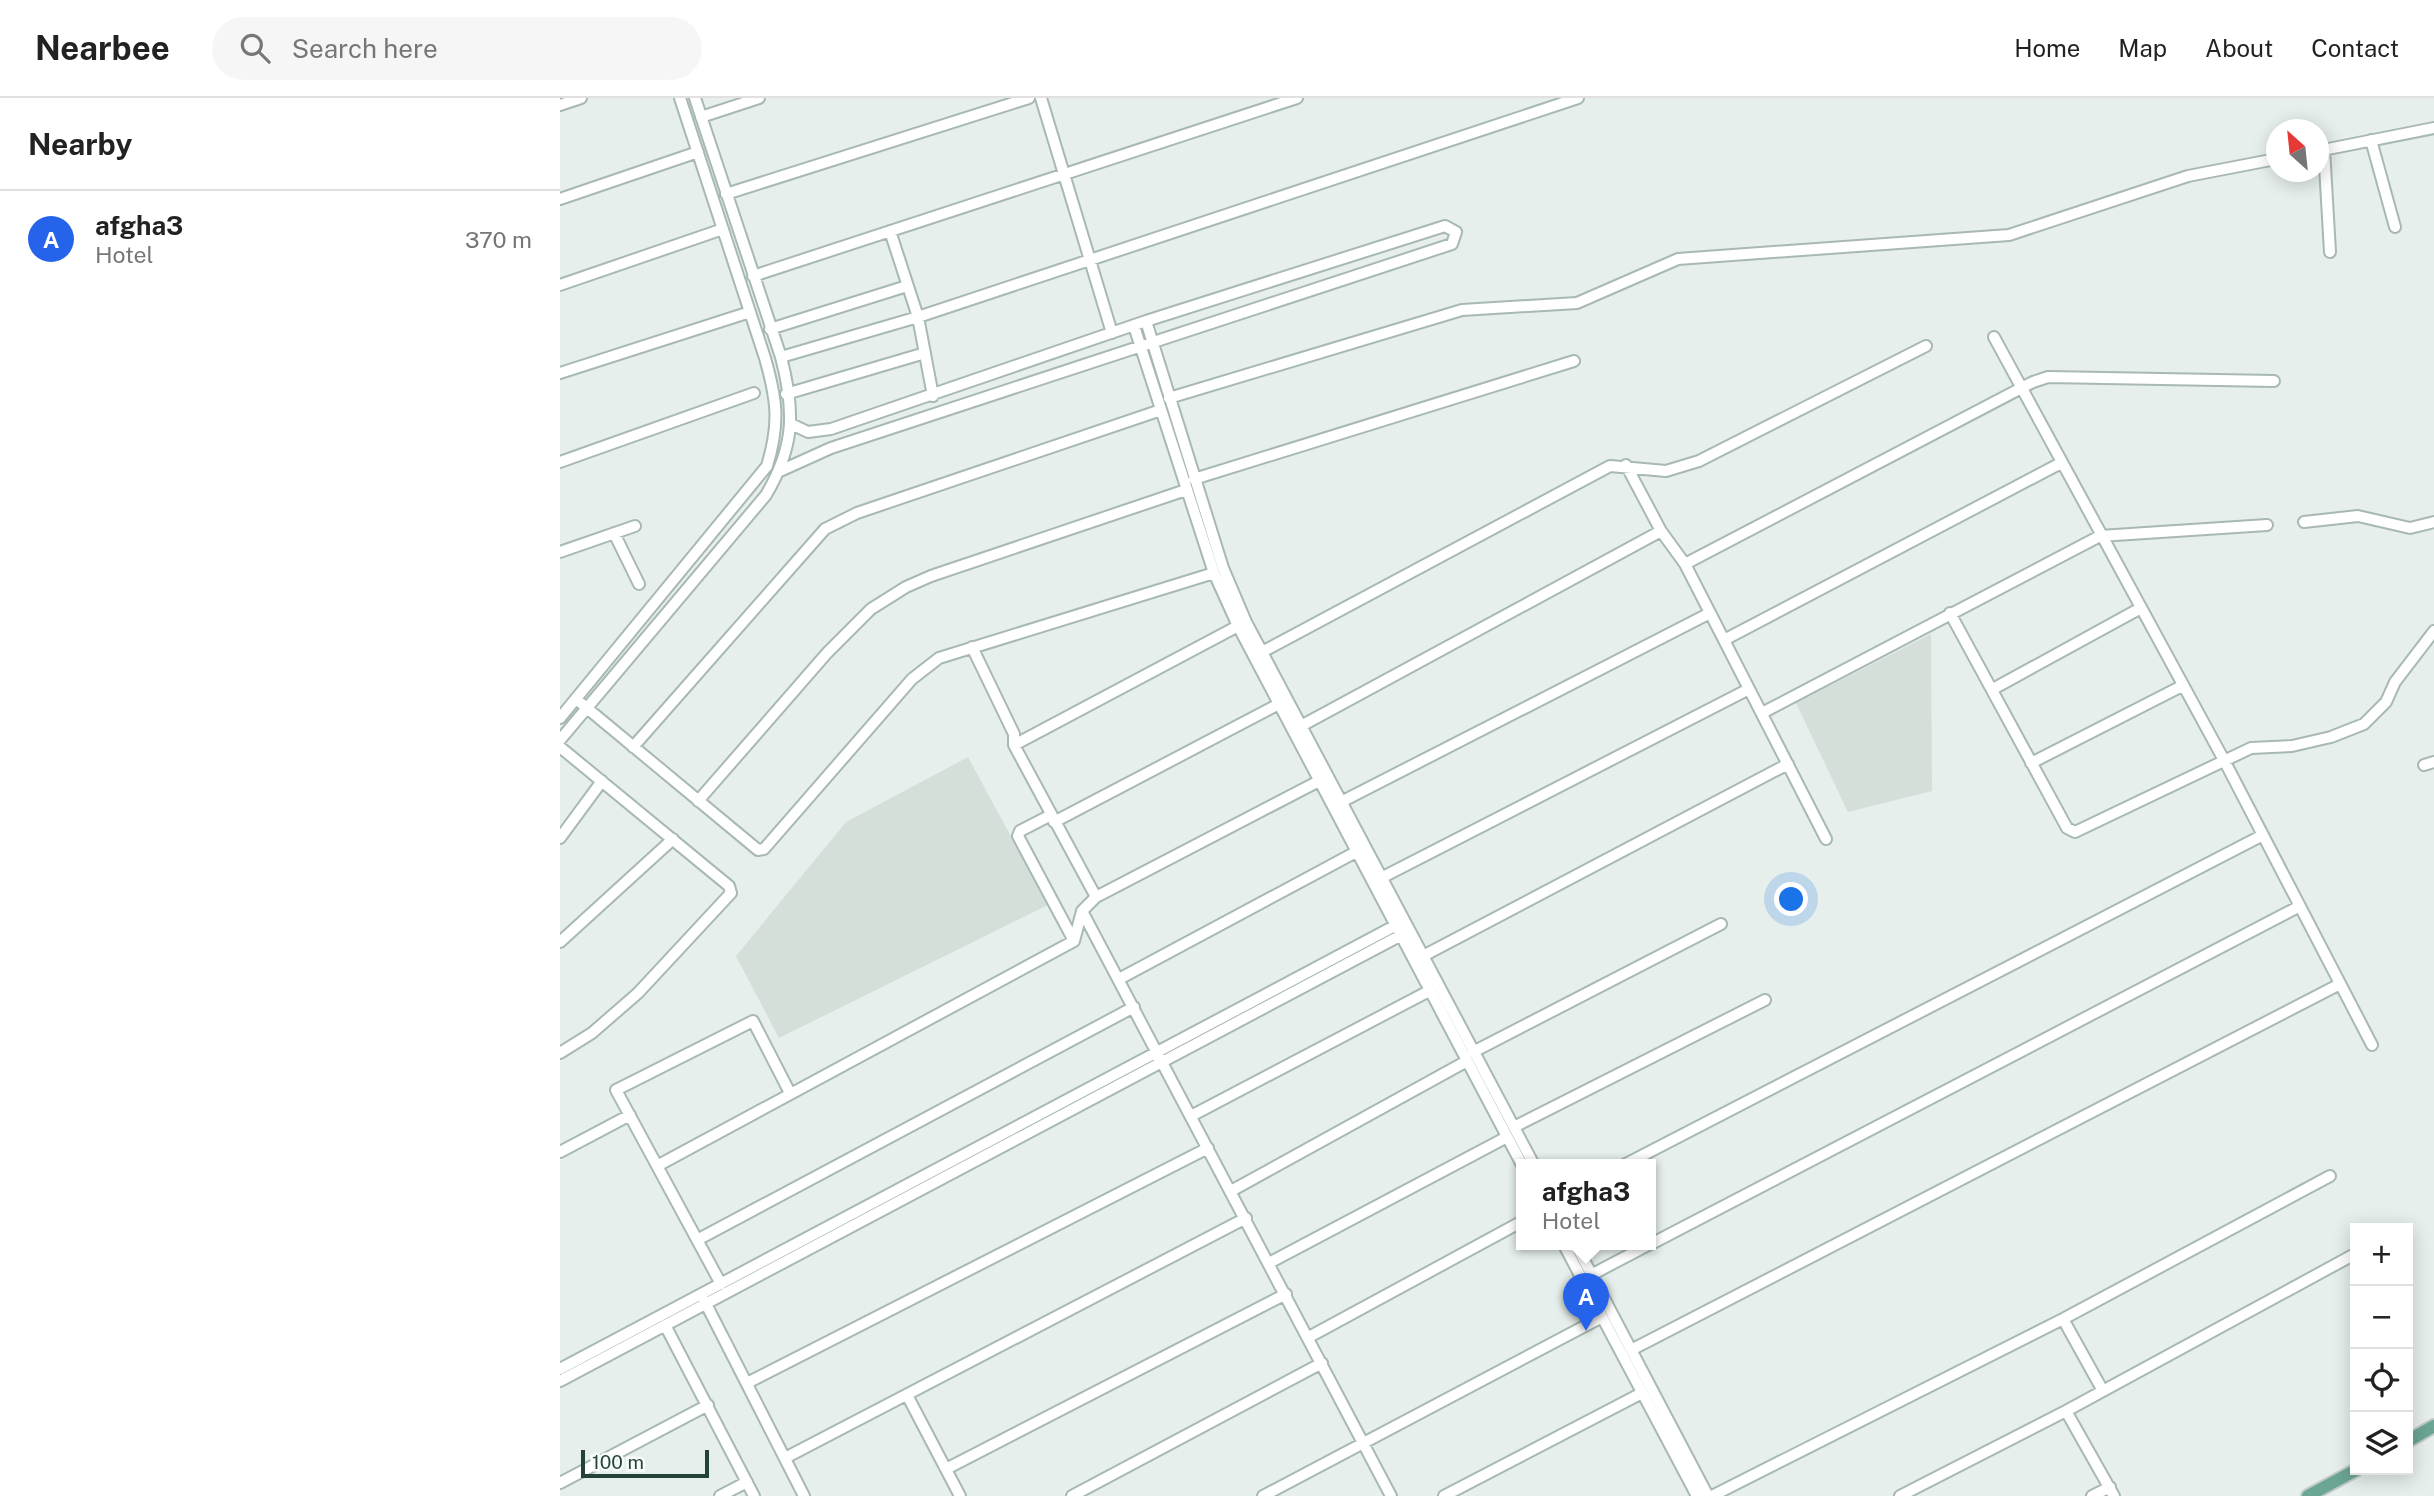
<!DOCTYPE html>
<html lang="en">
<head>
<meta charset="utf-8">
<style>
	:root { --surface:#fff; --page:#f6f6f6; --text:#222; --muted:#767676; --line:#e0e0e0; --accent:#2563eb }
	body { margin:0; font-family:"Public Sans",sans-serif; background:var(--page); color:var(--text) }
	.controls { position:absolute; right:21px; bottom:21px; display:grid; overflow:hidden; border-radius:0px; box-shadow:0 4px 18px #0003 }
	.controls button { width:63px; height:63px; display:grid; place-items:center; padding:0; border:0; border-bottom:2px solid var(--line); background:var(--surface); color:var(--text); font:35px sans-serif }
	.compass { position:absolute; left:1706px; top:21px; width:63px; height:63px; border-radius:50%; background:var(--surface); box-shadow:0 4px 18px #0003; rotate:333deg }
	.scale { position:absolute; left:21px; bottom:18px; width:128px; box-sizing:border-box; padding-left:7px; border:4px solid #24423a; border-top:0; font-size:19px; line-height:24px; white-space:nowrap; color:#24423a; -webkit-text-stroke:5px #f7fbf9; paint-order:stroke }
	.you { position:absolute; left:1232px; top:802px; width:24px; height:24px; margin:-18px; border:5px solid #fff; border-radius:50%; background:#1a73e8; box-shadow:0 0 0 10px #1a73e833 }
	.badge { display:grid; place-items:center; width:46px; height:46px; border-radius:50%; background:var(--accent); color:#fff; font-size:23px; font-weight:700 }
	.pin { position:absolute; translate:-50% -58px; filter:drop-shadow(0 2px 4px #0008) }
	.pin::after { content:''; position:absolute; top:37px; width:24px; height:21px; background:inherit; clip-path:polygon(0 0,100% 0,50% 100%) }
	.popup { position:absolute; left:956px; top:1061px; width:140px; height:91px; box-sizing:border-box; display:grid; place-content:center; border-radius:0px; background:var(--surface); filter:drop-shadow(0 2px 5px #0005); font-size:23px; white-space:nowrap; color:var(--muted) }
	.popup b { font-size:26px; color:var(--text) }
	.popup::after { content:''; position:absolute; left:50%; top:100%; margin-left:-14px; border:14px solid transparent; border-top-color:var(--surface) }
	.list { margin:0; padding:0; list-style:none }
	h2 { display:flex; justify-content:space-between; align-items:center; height:91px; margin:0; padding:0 28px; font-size:30px }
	h2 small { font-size:23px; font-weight:400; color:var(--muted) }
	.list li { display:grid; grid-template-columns:46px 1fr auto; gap:21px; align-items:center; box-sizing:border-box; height:98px; padding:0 28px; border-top:2px solid var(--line) }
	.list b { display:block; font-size:26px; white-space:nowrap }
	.list p { margin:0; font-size:23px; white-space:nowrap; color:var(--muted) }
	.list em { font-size:23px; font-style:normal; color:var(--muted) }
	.icon { flex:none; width:38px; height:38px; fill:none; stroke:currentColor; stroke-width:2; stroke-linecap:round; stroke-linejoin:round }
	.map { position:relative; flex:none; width:1874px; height:1398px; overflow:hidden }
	header { display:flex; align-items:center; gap:42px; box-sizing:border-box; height:98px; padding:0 35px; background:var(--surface); border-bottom:2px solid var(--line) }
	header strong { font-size:33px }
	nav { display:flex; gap:38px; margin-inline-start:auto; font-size:24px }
	.search { width:490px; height:63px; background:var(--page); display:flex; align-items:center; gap:18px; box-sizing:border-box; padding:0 24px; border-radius:38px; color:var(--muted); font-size:26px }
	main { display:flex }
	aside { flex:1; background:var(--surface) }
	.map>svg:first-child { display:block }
</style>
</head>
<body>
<header>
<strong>Nearbee</strong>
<div class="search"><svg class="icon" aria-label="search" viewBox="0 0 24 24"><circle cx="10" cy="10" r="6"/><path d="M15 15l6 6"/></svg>Search here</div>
<nav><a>Home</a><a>Map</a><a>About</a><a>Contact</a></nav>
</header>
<main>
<aside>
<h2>Nearby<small></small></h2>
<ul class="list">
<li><span class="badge">A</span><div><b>afgha3</b><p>Hotel</p></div><em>370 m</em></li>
</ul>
</aside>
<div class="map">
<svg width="1874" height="1398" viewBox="0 0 1874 1398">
	<rect width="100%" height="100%" fill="#e6efeb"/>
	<path fill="#d4dfda" d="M1371 536 1372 693 1288 714 1236 605Z
		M408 659 488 807 219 940 176 858 286 724Z"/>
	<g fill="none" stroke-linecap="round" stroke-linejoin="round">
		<defs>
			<path id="minor" d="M481 0 552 235
				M0 7 21 0
				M141 19 199 0
				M1811 42 1835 129
				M1764 51 1770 154
				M1758 53 1874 30
				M166 96 469 0
				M0 101 138 54
				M330 133 358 219 373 298
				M193 178 737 0
				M0 187 163 131
				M586 223 663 470 686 524 974 1067
				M574 228 654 475 678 528 962 1067
				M210 231 347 188
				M1434 239 1665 664 1812 947
				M221 259 358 219 1018 0
				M0 275 190 214
				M226 296 365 255
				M609 300 902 212 1017 205 1118 161 1449 137 1628 78 1716 61
				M0 364 194 295
				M1066 367 1101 433 1125 466 1266 741
				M220 373 271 350 892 146 896 134 885 128 586 223 271 331 248 334 231 326
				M634 381 1014 263
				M1744 424 1798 418 1850 430 1874 424
				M54 435 79 486
				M0 454 75 428
				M1125 466 1473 284 1488 279 1714 283
				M1390 515 1507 730 1515 734 1691 650 1732 648 1771 639 1804 626 1826 604 1835 584 1874 533
				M1164 542 1501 365
				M412 549 454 636V647L536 799 522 813 831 1398
				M702 554 1050 368 1106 373 1139 363 1366 248
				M1433 591 1579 511
				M16 601 198 752 204 751 352 581 379 560 654 475
				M1202 615 1540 438 1707 427
				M0 620 207 368C220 325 217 302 205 260L120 0
				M741 628 1101 433
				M0 642 206 397C235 348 235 313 221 259L135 0
				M454 647 678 528
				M0 649 169 788 171 795 78 895 32 935 0 955
				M73 649 265 431 297 415 601 312
				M1471 665 1622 588
				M1864 667 1874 664
				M138 703 267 555 311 511 346 489 371 478 626 392
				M781 704 1150 515
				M491 717 460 733 458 738 514 843
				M494 724 719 606
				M0 740 42 683
				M821 780 1189 591
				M536 799 759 683
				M0 844 113 741
				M863 858 1228 666
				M559 881 796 754
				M913 954 1161 826
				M631 1018 869 893
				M954 1029 1205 902
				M0 1054 70 1017
				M1064 1067 1703 737
				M97 1068 514 843 522 813
				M671 1093 907 963
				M137 1142 574 909
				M1091 1146 1740 808
				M1004 1147 1137 1398
				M1016 1147 1148 1398
				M709 1165 947 1039
				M1031 1177 1088 1147
				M161 1186 56 992 193 923 230 995
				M144 1202 244 1398
				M1503 1221 1543 1293
				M105 1227 194 1398
				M749 1239 961 1124
				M1071 1252 1780 886
				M0 1271 844 823
				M0 1283 849 833
				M187 1285 648 1050
				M347 1297 400 1398
				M1506 1313 1554 1398
				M225 1360 686 1120
				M386 1371 726 1196
				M0 1385 148 1307
				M160 1398 187 1384
				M512 1398 762 1265
				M703 1398 1042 1219
				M884 1398 1082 1295
				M1152 1398 1503 1221 1770 1078
				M1340 1398 1506 1313 1795 1156
				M1532 1398 1550 1389"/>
			<path id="major" d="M1848 1343 1874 1328
				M1748 1398 1796 1372"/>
		</defs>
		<use href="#minor" stroke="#a8b8b2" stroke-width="14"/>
		<use href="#major" stroke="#c2cac8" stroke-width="16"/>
		<use href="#minor" stroke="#fff" stroke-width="10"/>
		<use href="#major" stroke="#6aa596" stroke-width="12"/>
	</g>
</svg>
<div class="controls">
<button>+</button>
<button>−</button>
<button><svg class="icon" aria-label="locate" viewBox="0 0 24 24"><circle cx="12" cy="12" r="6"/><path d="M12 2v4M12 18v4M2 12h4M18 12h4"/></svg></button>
<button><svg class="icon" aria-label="layers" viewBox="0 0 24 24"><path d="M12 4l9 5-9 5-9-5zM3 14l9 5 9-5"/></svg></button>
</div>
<svg class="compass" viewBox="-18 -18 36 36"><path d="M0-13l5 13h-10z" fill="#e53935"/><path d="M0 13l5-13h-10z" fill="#767676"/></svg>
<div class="scale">100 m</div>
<div class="you"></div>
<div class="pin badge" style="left:1026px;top:1233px">A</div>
<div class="popup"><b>afgha3</b>Hotel</div>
</div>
</main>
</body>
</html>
